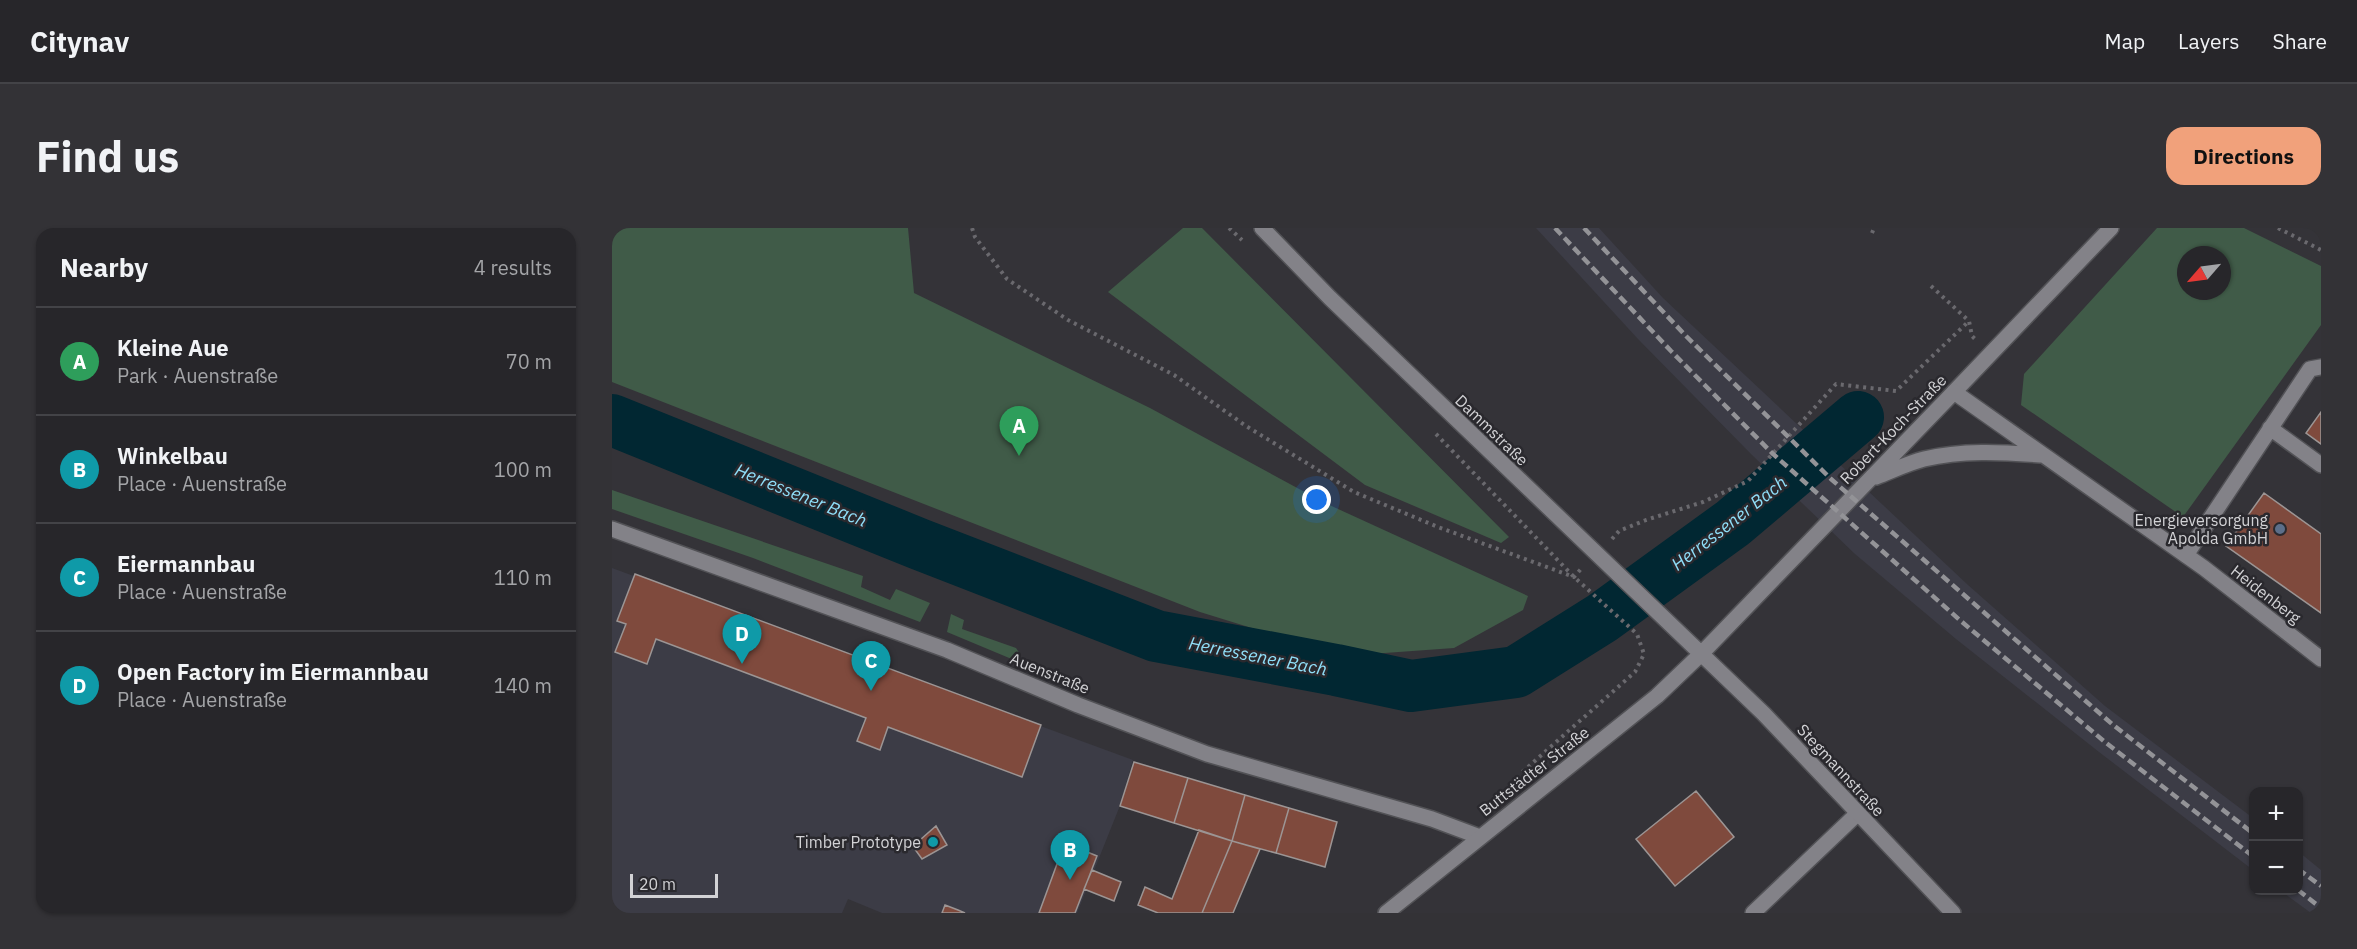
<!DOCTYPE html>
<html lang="en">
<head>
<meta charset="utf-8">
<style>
	:root { --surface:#27262a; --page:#333236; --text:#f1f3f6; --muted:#a4a5a8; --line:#434347; --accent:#f1a17b }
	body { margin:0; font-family:"IBM Plex Sans",sans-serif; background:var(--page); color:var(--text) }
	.controls { position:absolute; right:18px; bottom:18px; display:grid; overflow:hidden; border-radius:12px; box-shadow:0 2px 4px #0004 }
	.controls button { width:54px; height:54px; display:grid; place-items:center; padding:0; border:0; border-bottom:2px solid var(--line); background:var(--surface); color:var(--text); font:30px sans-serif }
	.compass { position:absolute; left:1565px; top:18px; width:54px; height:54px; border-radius:50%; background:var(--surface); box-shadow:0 2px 4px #0004; rotate:242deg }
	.scale { position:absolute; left:18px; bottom:15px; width:88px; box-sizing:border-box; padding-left:6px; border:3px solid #d2d2d5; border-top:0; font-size:16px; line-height:21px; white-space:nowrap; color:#d2d2d5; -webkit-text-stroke:4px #2a292e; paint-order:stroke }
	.you { position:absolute; left:705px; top:272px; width:21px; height:21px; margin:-15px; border:4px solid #fff; border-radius:50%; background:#1a73e8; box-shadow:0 0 0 9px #1a73e833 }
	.badge { display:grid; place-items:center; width:39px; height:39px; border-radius:50%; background:var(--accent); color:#fff; font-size:20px; font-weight:700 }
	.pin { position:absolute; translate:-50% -50px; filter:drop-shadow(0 2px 3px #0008) }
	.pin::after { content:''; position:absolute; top:32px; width:21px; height:18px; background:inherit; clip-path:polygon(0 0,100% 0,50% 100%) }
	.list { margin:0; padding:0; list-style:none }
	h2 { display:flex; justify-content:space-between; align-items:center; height:78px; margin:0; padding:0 24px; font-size:26px }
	h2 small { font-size:20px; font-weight:400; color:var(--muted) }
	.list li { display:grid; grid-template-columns:39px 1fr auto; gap:18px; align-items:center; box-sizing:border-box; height:108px; padding:0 24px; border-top:2px solid var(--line) }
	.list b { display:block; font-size:22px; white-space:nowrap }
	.list p { margin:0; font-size:20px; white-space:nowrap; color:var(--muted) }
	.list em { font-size:20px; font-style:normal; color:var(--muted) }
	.map { position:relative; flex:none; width:1709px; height:685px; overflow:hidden; border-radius:18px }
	header { display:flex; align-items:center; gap:36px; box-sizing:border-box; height:84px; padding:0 30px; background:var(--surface); border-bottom:2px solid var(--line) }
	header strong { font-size:28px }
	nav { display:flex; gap:33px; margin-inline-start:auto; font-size:21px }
	.intro { display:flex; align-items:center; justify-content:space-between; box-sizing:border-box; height:144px; padding:0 36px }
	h1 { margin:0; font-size:42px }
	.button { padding:15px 27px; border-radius:18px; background:var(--accent); color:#111; font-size:21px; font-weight:700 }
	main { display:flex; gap:36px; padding:0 36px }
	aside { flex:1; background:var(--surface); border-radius:18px; box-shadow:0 2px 4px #0004 }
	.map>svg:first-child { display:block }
</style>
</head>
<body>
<header>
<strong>Citynav</strong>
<nav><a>Map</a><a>Layers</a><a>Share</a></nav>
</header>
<div class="intro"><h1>Find us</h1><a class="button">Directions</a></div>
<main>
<aside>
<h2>Nearby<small>4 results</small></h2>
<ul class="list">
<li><span class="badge" style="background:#2e9e5b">A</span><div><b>Kleine Aue</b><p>Park · Auenstraße</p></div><em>70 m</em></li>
<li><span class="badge" style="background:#0f9aa8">B</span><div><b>Winkelbau</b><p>Place · Auenstraße</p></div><em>100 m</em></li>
<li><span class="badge" style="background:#0f9aa8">C</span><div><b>Eiermannbau</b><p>Place · Auenstraße</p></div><em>110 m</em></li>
<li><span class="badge" style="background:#0f9aa8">D</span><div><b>Open Factory im Eiermannbau</b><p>Place · Auenstraße</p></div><em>140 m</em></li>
</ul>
</aside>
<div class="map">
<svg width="1709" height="685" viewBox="0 0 1709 685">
	<rect width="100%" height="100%" fill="#343338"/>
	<path fill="#3c3c46" d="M924 0H987L1051 70 1356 357 1493 478 1641 590V642L1487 524 1344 411 1243 326 1139 226 1026 111Z
		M0 340 521 532 507 580 465 685H270L236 671 230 685H0Z
		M1687 624 1709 642V685H1699L1669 663 1686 662Z"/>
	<path fill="#405b48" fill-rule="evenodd" d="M0 0H296L302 65 538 180 713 275 916 368 911 382 842 420 731 428 588 384 0 154Z
		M571 0H590L897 309 889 315 753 257 496 64Z
		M1545 0H1632L1709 38V97L1571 289 1409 177 1412 146ZM1574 27H1610V63H1574Z
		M0 262 251 348 249 359 278 372 284 361 318 375 308 394 141 330 0 281Z
		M339 386 352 392 350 401 404 420 408 426 402 432 335 404Z"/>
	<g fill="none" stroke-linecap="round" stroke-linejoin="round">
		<path stroke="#012732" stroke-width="52" d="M0 192 307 316 544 408 724 442 799 458 904 444 990 390 1121 295 1246 189"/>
	</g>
	<path fill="#7f4a3d" stroke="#9c9594" stroke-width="1.5" d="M1709 184V216L1694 205Z
		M1652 265 1709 306V385L1614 318Z
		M23 346 429 497 410 549 276 499 268 522 245 513 254 490 44 411 35 436 3 424 14 396 5 393Z
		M522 534 576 550 562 595 508 578Z
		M576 550 633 567 620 613 562 595Z
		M1084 563 1122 609 1063 658 1024 611Z
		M633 567 677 580 664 625 620 613Z
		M677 580 725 594 713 639 664 625Z
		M324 598 335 617 310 631 302 620 309 616 308 612Z
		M587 602 620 613 590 685H546L526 677 533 659 560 671Z
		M620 613 648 621 621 685H590Z
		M458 617 485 628 463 685H427L445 636 451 638Z
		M480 642 509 654 502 673 472 661Z
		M333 677 346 682 353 685H330Z"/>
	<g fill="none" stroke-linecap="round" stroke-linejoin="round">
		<defs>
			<path id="lane" d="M1658 200 1709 237
				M1574 327 1698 141 1709 139
				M1141 685 1245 586"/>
			<path id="street" d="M1342 164 1499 0
				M0 301 335 422 466 477 595 526 820 591 868 609"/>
			<path id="secondary" d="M650 0 718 70 1152 486 1341 685
				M1264 249C1280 243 1296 235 1312 231 1350 222 1389 224 1428 227
				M774 685 1045 468 1089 426 1342 164 1592 340 1709 431"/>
		</defs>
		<use href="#lane" stroke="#525256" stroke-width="18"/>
		<use href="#street" stroke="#525256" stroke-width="18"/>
		<use href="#secondary" stroke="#525256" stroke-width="18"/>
		<path stroke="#6a696e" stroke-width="4" stroke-dasharray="3 4.5" stroke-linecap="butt" d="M360 0 363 9 395 51 456 92 562 147 634 198 742 264 826 299 962 349 969 341
			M617 0 630 12
			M1666 0 1709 22
			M1260 5 1262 0
			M1319 58 1357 93 1360 108 1364 112
			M824 206 962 349 1025 406 1032 426 1023 444 908 546
			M1000 311 1007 303 1034 292 1091 274 1136 253 1224 156 1284 163 1357 93"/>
		<use href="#lane" stroke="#838288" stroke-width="15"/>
		<use href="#street" stroke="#838288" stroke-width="15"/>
		<use href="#secondary" stroke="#838288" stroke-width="15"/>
		<path stroke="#939397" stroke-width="4.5" stroke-dasharray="9 4.5" stroke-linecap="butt" d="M943 0 1059 123 1160 225 1350 394 1493 514 1642 629
			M972 0 1074 108 1219 251 1500 496 1642 606
			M1686 641 1709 658
			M1686 662 1709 680"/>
	</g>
	<circle fill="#5c6f8a" stroke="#2a292e" stroke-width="2" cx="1668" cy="301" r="6"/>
	<circle fill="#0f9aa8" stroke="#2a292e" stroke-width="2" cx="321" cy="614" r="6"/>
	<g text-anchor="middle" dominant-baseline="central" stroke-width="5" stroke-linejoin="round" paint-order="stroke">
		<g font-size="16" fill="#d2d2d5" stroke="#2a292e">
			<text transform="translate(1281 201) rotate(-46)">Robert-Koch-Straße</text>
			<text transform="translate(880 202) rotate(44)">Dammstraße</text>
			<text transform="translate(1654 366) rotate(38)">Heidenberg</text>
			<text transform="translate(438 445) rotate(22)">Auenstraße</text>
			<text transform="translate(1229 542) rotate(47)">Stegmannstraße</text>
			<text transform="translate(922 543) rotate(-38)">Buttstädter Straße</text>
		</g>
		<g font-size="16" fill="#d2d2d5" stroke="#2a292e" text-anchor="end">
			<text x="1656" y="292">Energieversorgung<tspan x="1656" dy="18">Apolda GmbH</tspan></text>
			<text x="309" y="614">Timber Prototype</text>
		</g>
		<g font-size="18" font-style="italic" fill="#8fdef8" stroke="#2a292e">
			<text transform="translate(189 267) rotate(22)">Herressener Bach</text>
			<text transform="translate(1117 295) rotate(-38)">Herressener Bach</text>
			<text transform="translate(646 428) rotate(11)">Herressener Bach</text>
		</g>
	</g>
</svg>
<div class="controls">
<button>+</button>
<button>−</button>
</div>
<svg class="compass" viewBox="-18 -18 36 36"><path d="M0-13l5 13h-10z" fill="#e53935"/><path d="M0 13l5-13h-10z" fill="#a4a5a8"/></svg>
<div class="scale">20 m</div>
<div class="you"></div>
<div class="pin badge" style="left:407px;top:228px;background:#2e9e5b">A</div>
<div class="pin badge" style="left:458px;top:652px;background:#0f9aa8">B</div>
<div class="pin badge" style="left:259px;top:463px;background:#0f9aa8">C</div>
<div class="pin badge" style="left:130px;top:436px;background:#0f9aa8">D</div>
</div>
</main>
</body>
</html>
